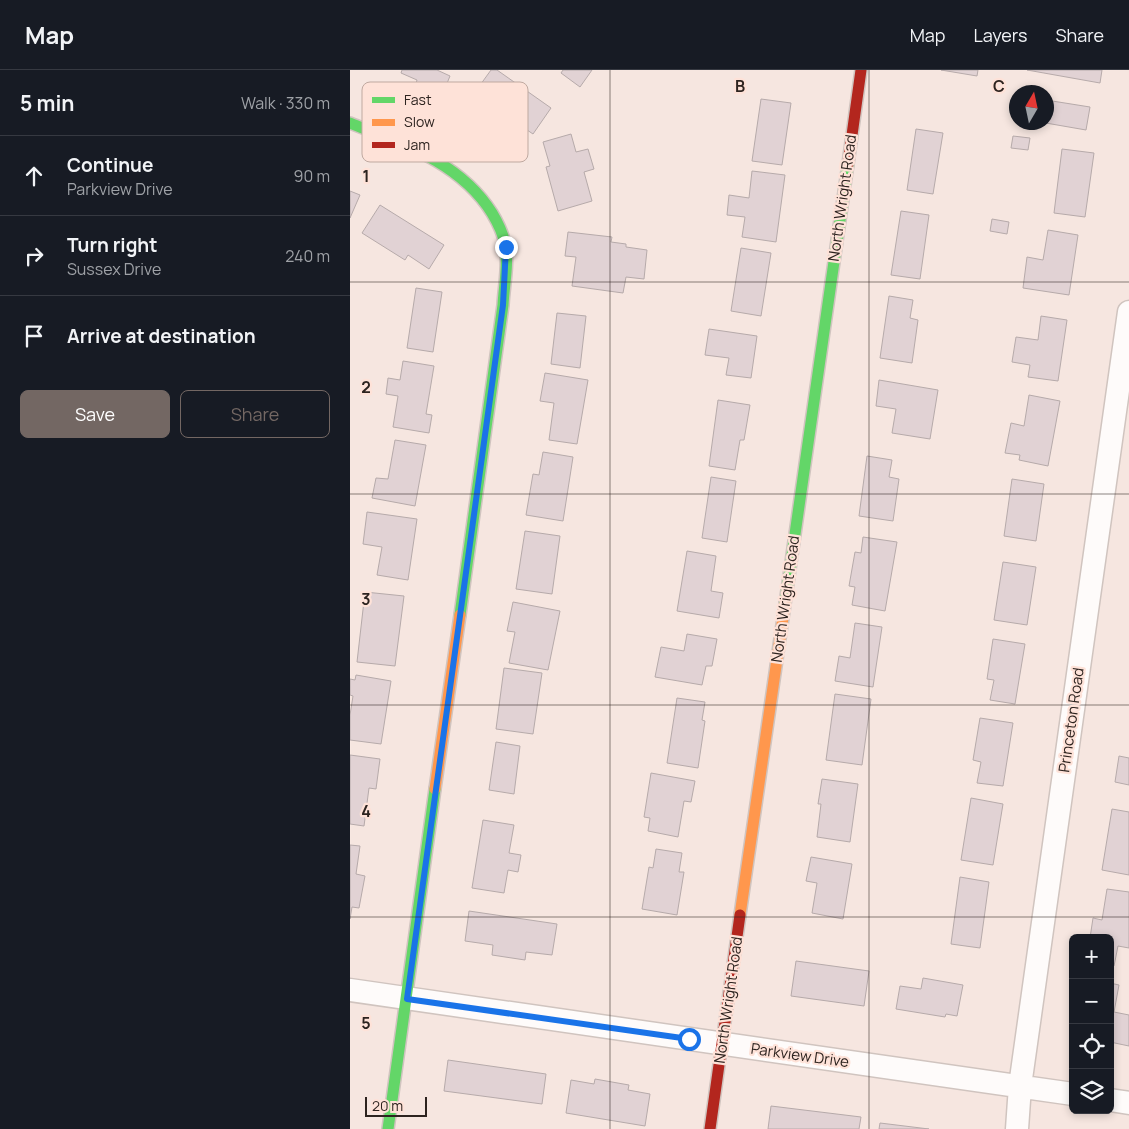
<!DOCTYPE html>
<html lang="en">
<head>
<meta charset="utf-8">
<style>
	:root { --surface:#171b24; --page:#20242c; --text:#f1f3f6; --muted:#9ea1a6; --line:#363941; --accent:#736763 }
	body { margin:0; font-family:Manrope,sans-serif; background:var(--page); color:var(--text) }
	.controls { position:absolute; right:15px; bottom:15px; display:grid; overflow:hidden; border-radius:8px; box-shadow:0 2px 8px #0003 }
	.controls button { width:45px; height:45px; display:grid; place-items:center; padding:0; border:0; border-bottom:1px solid var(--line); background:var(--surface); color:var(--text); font:25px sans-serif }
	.compass { position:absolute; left:659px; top:15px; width:45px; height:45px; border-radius:50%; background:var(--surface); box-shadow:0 2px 8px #0003; rotate:9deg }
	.scale { position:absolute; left:15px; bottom:12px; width:62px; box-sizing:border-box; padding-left:5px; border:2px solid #2d231f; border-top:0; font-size:14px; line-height:18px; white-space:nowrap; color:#2d231f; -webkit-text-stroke:4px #fee2d8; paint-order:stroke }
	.stop { position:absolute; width:15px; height:15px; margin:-11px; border:4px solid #1a73e8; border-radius:50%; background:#fff }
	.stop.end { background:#1a73e8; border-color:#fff; box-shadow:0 1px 5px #0008 }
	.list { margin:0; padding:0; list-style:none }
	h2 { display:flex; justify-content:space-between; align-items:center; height:65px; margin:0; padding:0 20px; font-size:21px }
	h2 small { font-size:16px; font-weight:400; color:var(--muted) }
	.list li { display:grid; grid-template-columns:32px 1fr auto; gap:15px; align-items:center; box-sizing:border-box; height:80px; padding:0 20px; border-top:1px solid var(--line) }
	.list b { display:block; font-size:19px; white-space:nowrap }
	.list p { margin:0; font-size:16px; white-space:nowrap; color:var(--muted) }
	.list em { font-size:16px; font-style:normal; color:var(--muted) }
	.actions { display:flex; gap:10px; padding:15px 20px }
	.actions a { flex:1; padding:11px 0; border:1px solid var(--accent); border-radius:8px; text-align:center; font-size:18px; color:var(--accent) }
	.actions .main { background:var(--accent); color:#fff }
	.icon { flex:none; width:28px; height:28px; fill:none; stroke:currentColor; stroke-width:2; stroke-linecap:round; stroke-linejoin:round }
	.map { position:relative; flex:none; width:779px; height:1059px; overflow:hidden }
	header { display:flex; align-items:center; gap:30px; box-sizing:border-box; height:70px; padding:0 25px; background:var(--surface); border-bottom:1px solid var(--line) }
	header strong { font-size:24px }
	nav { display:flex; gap:28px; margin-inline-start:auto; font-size:18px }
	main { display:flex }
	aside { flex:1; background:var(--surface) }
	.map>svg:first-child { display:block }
</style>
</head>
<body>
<header>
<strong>Map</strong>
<nav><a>Map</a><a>Layers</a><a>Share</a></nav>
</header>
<main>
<aside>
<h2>5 min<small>Walk · 330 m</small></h2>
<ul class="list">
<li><svg class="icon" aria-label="ahead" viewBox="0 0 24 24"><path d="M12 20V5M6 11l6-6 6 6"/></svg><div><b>Continue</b><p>Parkview Drive</p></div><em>90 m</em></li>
<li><svg class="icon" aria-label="right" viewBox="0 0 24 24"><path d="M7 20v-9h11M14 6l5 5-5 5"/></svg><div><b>Turn right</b><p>Sussex Drive</p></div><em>240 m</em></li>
<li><svg class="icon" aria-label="arrive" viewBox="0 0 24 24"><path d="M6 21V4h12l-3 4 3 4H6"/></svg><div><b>Arrive at destination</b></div></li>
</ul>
<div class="actions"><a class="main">Save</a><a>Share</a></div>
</aside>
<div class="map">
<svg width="779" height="1059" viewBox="0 0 779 1059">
	<rect width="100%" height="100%" fill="#f6e6e0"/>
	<path fill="#e1d2d4" stroke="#b6aaaa" d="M52 0H87L100 6 91 28 65 17 67 10 51 3Z
		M141 0H147L201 38 183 64 149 41 145 47 120 29Z
		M213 0H242L230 17 211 3Z
		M591 0H628L627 6Z
		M677 0H752L750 13Z
		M411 29 441 33 432 95 402 91Z
		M696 30 740 37 736 60 690 52H696Z
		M566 59 593 63 583 124 557 120Z
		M221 64 226 82 238 79 244 99 234 102 242 131 208 141 196 97 200 96 193 72Z
		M663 66 680 68 678 80 661 78Z
		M712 79 744 83 735 147 704 143Z
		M402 101 435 105 426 172 392 167 395 147 377 145 379 125 399 128Z
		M0 121 10 125 0 148Z
		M30 135 94 175 79 199 58 185 55 190 12 163Z
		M551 141 579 145 570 209 541 205Z
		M642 149 659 152 657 164 640 161Z
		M698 160 728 165 719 225 673 218 677 187 693 190Z
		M218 162 262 167 261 172 276 174V177L297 180 294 209 276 207 273 223 222 216 226 187 215 186Z
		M391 178 421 183 411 246 381 241Z
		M66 218 92 222 83 282 57 278Z
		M539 226 563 230 560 248 568 250 562 293 530 288Z
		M207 243 236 246 230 298 201 294Z
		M691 246 717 250 708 311 678 307 680 295 662 292 666 267 688 270Z
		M359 259 407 266 401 308 376 305 379 288 355 285Z
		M53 291 84 296 76 344 82 345 79 363 43 357 48 326 36 324 38 308 50 310Z
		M195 303 238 310 227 374 199 370 204 333 190 331Z
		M529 310 588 320 580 369 542 363 546 339 526 336Z
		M679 325 710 331 698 396 669 390 670 385 655 383 661 353 674 356Z
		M368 330 400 335 394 370H390L385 400 359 396Z
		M45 370 76 375 65 436 22 428 26 408 38 409Z
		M193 382 223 387 213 451 176 445 183 404 189 405Z
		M517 386 542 390 539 407 549 409 543 451 509 446Z
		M361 407 386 411 377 472 352 468Z
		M662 409 694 414 686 471 654 466Z
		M17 442 67 449 58 510 27 505 32 477 13 474Z
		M175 461 210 466 202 524 166 519Z
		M513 467 547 472 535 541 502 535 505 517 499 516 505 482 511 483Z
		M337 481 366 486 361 521 373 523 369 548 327 541Z
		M653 492 686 497 677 555 644 550Z
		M15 522 54 526 45 596 7 592Z
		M163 532 210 541 198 600 159 593 165 562 157 561Z
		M505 553 532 557 523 617 485 611 489 586 500 588Z
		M337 564 367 569 362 596H356L352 615 305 607 311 577 334 581Z
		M643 569 675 574 665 634 640 630 644 610 637 609Z
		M154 598 192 603 183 664 146 659Z
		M6 605 41 611 31 674 0 670V645L3 626 0 625V609L5 610Z
		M485 624 521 629 512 695 476 690Z
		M327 628 355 632 352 650 355 651 348 698 317 693Z
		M630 648 663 653 653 716 627 713 631 692 623 690Z
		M146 672 170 676 164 724 139 720Z
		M0 685 30 689 26 719 19 718 14 756 0 754Z
		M769 686 779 688V715L765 712Z
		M301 703 345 711 341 732 334 731 328 767 298 761 300 748 294 747Z
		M472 709 508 714 500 772 467 767 471 734H468Z
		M621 728 653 734 643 795 611 790Z
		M762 739 779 742V805L752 800Z
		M133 750 164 755 159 783 171 785 168 802 158 800 154 823 122 818Z
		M0 775 10 776 6 804 15 806 9 838 2 837 0 849Z
		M306 779 332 783 329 802H334L327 845 292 839 299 797 303 798Z
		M461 787 502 794 493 849 462 843 467 813 456 811Z
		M610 807 639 812 630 878 601 874Z
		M757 819 779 822V878L768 876 764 896 760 895V868H740L743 848 752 850Z
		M119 841 207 854 202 885 176 882 175 890 142 885 143 875 115 871Z
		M446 891 519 901 514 936 441 926Z
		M573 908 613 915 607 946 596 944 595 947 546 939 550 916 571 919Z
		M760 913 769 915 764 942 779 945V976L760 972Z
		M98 990 196 1004 192 1034 94 1021Z
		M245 1009 279 1015 278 1020 300 1024 295 1056 216 1043 221 1010 244 1014Z
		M421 1036 511 1047 509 1059H418Z
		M530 1053 579 1059H529Z"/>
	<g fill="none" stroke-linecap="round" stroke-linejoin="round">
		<defs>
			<path id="street" d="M0 920 723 1024
				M760 1030 779 1033
				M667 1059 670 1016 779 242"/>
			<path id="fast" d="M0 53C53 74 110 92 142 143 148 153 153 163 155 174 159 194 154 215 153 235L110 545
				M435 534 498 94
				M38 1059 85 719"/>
			<path id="slow" d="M85 719 110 545
				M390 845 435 534"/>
			<path id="jam" d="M498 94 511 0
				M360 1059 390 845"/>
		</defs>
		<use href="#street" stroke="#d0c4bf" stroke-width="25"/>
		<use href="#fast" stroke="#d0c4bf" stroke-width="14"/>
		<use href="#slow" stroke="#d0c4bf" stroke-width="14"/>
		<use href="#jam" stroke="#d0c4bf" stroke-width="14"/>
		<use href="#street" stroke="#fefbfa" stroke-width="22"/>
		<use href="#fast" stroke="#63d668" stroke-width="11"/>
		<use href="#slow" stroke="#ff974d" stroke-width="11"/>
		<use href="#jam" stroke="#b3261e" stroke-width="11"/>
	</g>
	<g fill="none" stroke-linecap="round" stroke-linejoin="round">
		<path stroke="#1a73e8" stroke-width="6" d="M156 177 153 235 57 929 339 969"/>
	</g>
	<path fill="none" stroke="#2d231f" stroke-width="1" stroke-opacity="0.55" d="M260 0V1059M519 0V1059M0 212H779M0 424H779M0 635H779M0 847H779"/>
	<g text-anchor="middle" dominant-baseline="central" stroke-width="4.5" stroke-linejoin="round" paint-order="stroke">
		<g font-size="15" fill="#2d231f" stroke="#fee2d8">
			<text transform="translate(492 128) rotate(-82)">North Wright Road</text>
			<text transform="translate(435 529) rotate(-82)">North Wright Road</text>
			<text transform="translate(721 650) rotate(-82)">Princeton Road</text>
			<text transform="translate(378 930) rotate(-82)">North Wright Road</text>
			<text transform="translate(450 985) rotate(8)">Parkview Drive</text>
		</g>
	</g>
	<rect x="12" y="12" width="166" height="80" rx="8" fill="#fee2d8" stroke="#bfa9a0" stroke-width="1"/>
	<rect x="22" y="27" width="23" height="6" fill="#63d668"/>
	<rect x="22" y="49" width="23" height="7" fill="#ff974d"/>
	<rect x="22" y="72" width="23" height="6" fill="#b3261e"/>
	<g font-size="14" fill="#2d231f">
		<text x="54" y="35">Fast</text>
		<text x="54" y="57">Slow</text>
		<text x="54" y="80">Jam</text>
	</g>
	<g font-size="16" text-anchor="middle" font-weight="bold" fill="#2d231f" stroke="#fee2d8" stroke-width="4.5" stroke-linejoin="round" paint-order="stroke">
		<text x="390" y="22">B</text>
		<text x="649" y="22">C</text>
		<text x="16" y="112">1</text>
		<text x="16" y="323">2</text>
		<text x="16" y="535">3</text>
		<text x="16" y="747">4</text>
		<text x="16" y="959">5</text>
	</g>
</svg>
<div class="controls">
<button>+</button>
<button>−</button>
<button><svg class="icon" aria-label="locate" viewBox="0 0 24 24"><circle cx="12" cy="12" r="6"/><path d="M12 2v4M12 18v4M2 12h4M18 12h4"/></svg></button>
<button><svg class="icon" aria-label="layers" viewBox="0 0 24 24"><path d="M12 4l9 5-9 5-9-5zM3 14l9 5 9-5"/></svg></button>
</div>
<svg class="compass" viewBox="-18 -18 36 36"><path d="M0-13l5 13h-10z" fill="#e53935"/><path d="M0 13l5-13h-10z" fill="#9ea1a6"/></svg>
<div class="scale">20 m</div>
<div class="stop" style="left:339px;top:969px"></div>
<div class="stop end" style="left:156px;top:177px"></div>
</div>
</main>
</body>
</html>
